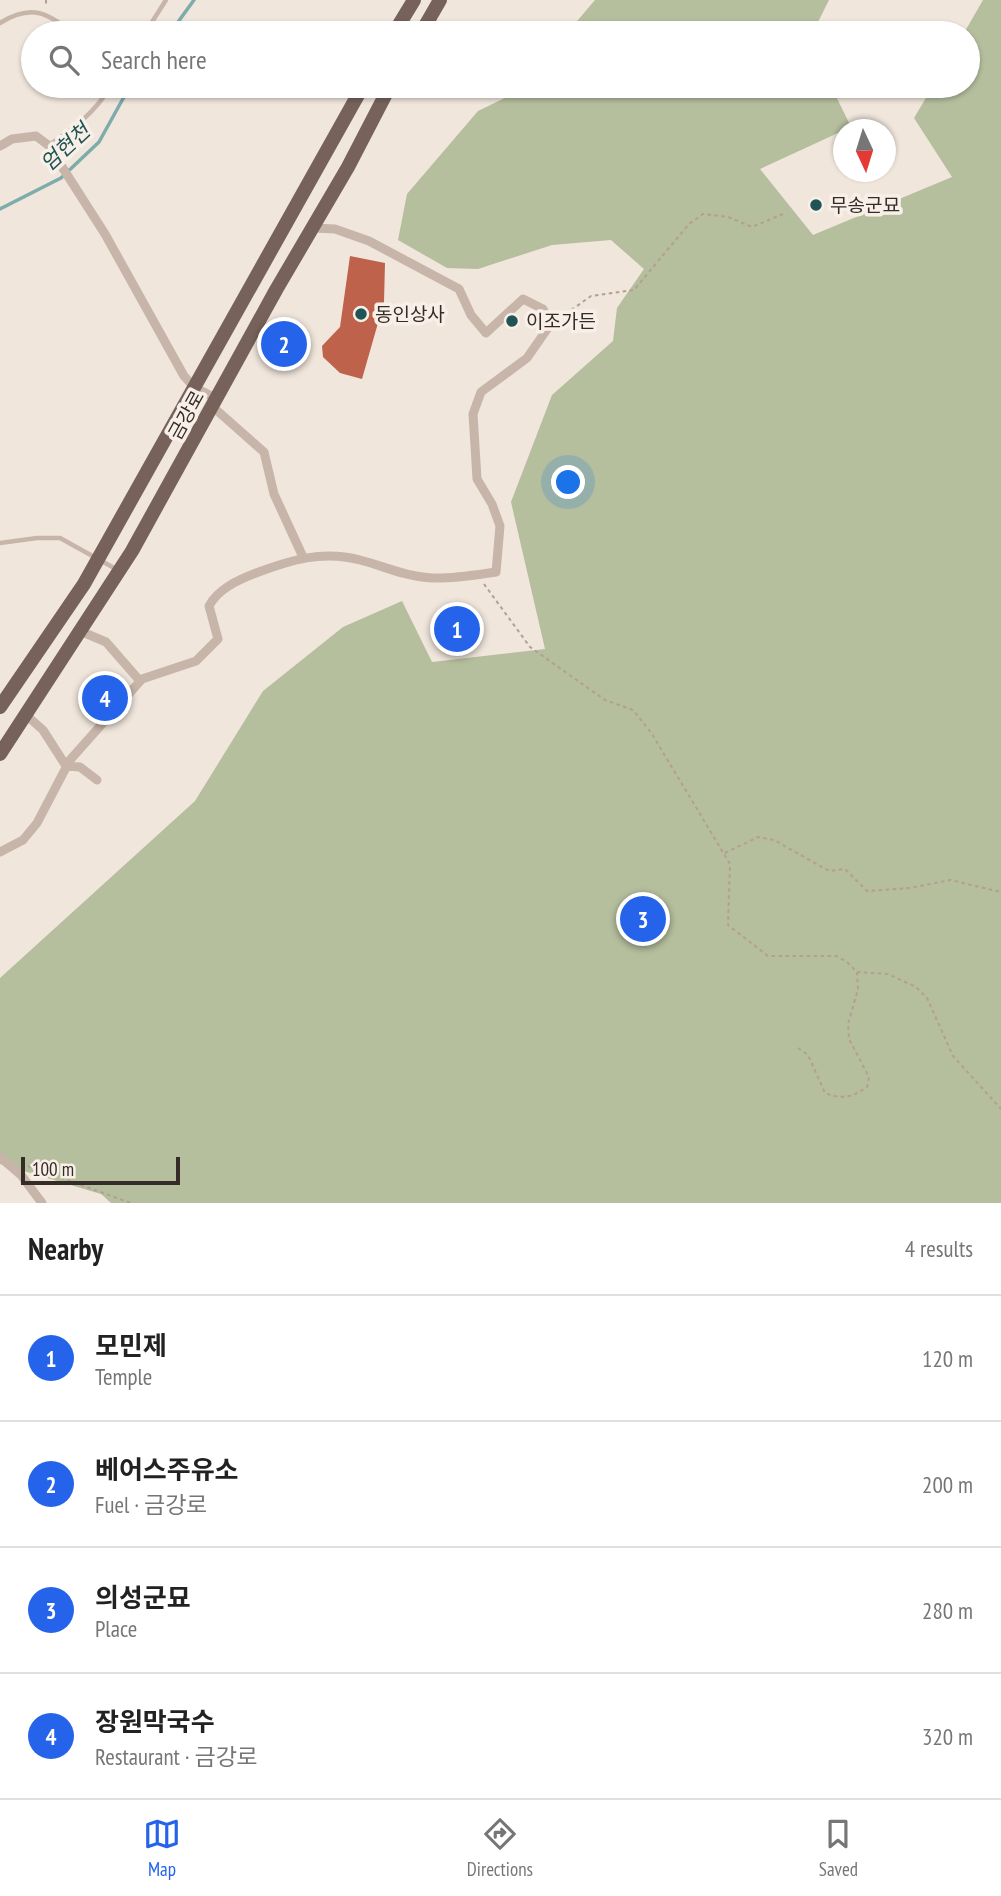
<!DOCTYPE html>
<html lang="en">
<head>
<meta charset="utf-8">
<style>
	:root { --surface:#fff; --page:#f6f6f6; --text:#222; --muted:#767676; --line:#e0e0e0; --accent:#2563eb }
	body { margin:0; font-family:"PT Sans Narrow","Noto Sans KR",sans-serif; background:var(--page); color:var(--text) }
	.compass { position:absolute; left:833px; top:119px; width:63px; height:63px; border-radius:50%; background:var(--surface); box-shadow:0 2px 5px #0004; rotate:176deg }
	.scale { position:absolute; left:21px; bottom:18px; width:159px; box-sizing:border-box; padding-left:7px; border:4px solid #352c28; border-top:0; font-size:19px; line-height:24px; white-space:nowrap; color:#352c28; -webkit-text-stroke:5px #f8f0e8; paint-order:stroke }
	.you { position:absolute; left:569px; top:483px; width:24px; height:24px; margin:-18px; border:5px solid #fff; border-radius:50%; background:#1a73e8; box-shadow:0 0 0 10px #1a73e833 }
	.badge { display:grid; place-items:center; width:46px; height:46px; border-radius:50%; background:var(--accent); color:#fff; font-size:23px; font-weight:700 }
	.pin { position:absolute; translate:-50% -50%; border:4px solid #fff; box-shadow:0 2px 7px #0006 }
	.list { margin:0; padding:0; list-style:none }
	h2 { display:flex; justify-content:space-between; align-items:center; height:91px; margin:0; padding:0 28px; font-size:30px }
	h2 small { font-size:23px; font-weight:400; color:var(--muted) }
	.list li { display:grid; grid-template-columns:46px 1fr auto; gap:21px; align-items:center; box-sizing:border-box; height:126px; padding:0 28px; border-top:2px solid var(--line) }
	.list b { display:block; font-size:26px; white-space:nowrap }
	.list p { margin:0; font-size:23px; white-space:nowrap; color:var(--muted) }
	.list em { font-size:23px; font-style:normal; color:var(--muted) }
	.icon { flex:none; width:38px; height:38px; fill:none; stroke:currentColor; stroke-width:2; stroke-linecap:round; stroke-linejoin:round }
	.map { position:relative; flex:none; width:1001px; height:1203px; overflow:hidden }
	.search { position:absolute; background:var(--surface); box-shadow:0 2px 5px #0004; left:21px; right:21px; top:21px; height:77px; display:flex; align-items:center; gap:18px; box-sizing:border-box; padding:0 24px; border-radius:38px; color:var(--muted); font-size:26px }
	.sheet { height:595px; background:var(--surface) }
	nav { display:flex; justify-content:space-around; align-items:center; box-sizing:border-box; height:98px; border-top:2px solid var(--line); background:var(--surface); font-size:19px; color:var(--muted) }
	nav a { display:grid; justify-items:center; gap:4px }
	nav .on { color:var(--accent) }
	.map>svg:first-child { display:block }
</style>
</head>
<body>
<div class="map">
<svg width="1001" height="1203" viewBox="0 0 1001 1203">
	<rect width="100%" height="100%" fill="#f0e6dc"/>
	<path fill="#b5be9d" d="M595 0H829L814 30 815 33H567Z
		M983 0H1001V1203H111L101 1194 0 1164V978L195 801 263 691 343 627 402 601 432 662 545 649 511 502 552 395 613 341 617 308 644 269 611 240 552 245 478 269 447 268 398 240 407 194 478 111 519 91 524 86H831L851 127 760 169 813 235 952 177 914 118 933 86H968V33H964Z"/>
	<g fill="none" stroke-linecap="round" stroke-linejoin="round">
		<path stroke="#7dacab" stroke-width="3.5" d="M170 33 194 0
			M0 209 61 178 99 142 130 86"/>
	</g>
	<path fill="#be624c" d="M350 256 385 263 384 302 362 379 340 373 323 357 322 346 340 327Z"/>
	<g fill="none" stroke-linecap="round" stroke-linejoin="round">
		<path stroke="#b39f93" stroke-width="2" stroke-dasharray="3.5 3.5" stroke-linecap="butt" d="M46 0V6
			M560 318 591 296 634 290 689 224 703 214 728 217 752 227 783 214
			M484 584 530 647 605 700 633 710 652 734 730 864 728 925 768 956H836L847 962 857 972 888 974 916 987 927 998 953 1056 1001 1109
			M725 853 758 837 774 840 829 871 845 869 867 891 910 888 950 880 1001 892
			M798 1048 808 1055 825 1093C842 1100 853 1097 867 1087L869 1077 849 1039 848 1024 858 989 857 973
			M28 1166 131 1203"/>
		<path stroke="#c8b5a9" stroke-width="4.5" d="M0 23C31 4 47 12 73 33
			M145 33 166 0
			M49 145C75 128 95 112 111 86
			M0 543 37 538H60L116 569"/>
		<path stroke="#c8b5a9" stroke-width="9" d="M0 146 12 139 36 136 48 145 105 234 184 376 194 387 217 399
			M213 407 264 452 274 494 303 557
			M80 631 106 642 140 681
			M26 715 43 730 66 766 80 767 97 780
			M0 852 23 840 37 823 70 760 142 679 196 661 218 639 209 606C218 589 238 580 256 573 291 560 322 550 360 560 384 566 406 577 432 578 452 579 475 575 496 572L500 526 492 504 477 479 473 414 481 392 527 358 550 325 543 309 523 299 486 333 471 315 459 289 369 241 335 229 313 228
			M0 1157 21 1175 42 1203"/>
		<path stroke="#76625a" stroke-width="14" d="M394 33 414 0
			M421 33 440 0
			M0 707 84 584 363 86
			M0 754 132 551 276 290 348 167 390 86"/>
	</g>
	<g fill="#205354" stroke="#f8f0e8" stroke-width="2.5">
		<circle cx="816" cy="205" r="7"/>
		<circle cx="361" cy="314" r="7"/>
		<circle cx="512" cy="321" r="7"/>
	</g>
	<g text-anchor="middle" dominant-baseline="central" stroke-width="7" stroke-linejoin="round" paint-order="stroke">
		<g font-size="19" fill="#352c28" stroke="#f8f0e8" text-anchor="start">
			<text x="830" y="205">무송군묘</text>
			<text x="375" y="314">동인상사</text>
			<text x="526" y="321">이조가든</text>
		</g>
		<g font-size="19" fill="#352c28" stroke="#f8f0e8">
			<text transform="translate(186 415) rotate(-61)">금강로</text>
		</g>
		<g font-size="21" font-style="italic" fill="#205354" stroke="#f8f0e8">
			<text transform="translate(65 147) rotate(-43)">엄현천</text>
		</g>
	</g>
</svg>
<svg class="compass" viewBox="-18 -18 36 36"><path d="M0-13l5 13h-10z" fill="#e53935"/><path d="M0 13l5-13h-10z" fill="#767676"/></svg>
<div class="scale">100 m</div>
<div class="you"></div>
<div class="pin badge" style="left:457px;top:629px">1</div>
<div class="pin badge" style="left:284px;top:344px">2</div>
<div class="pin badge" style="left:643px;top:919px">3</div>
<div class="pin badge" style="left:105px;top:698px">4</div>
<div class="search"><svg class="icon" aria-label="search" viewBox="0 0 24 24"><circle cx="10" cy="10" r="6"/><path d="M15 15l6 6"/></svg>Search here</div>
</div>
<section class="sheet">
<h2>Nearby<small>4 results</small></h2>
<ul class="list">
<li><span class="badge">1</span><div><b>모민제</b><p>Temple</p></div><em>120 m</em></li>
<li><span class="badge">2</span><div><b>베어스주유소</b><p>Fuel · 금강로</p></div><em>200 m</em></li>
<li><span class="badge">3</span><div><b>의성군묘</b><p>Place</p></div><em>280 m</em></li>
<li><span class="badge">4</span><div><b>장원막국수</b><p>Restaurant · 금강로</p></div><em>320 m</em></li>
</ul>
</section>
<nav>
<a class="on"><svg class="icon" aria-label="map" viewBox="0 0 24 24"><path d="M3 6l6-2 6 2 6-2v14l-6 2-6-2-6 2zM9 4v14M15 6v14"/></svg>Map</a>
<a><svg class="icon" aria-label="directions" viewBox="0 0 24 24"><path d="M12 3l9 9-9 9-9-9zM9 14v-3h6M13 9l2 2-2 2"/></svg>Directions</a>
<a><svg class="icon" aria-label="saved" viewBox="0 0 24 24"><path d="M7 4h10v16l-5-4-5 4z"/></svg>Saved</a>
</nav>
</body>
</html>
